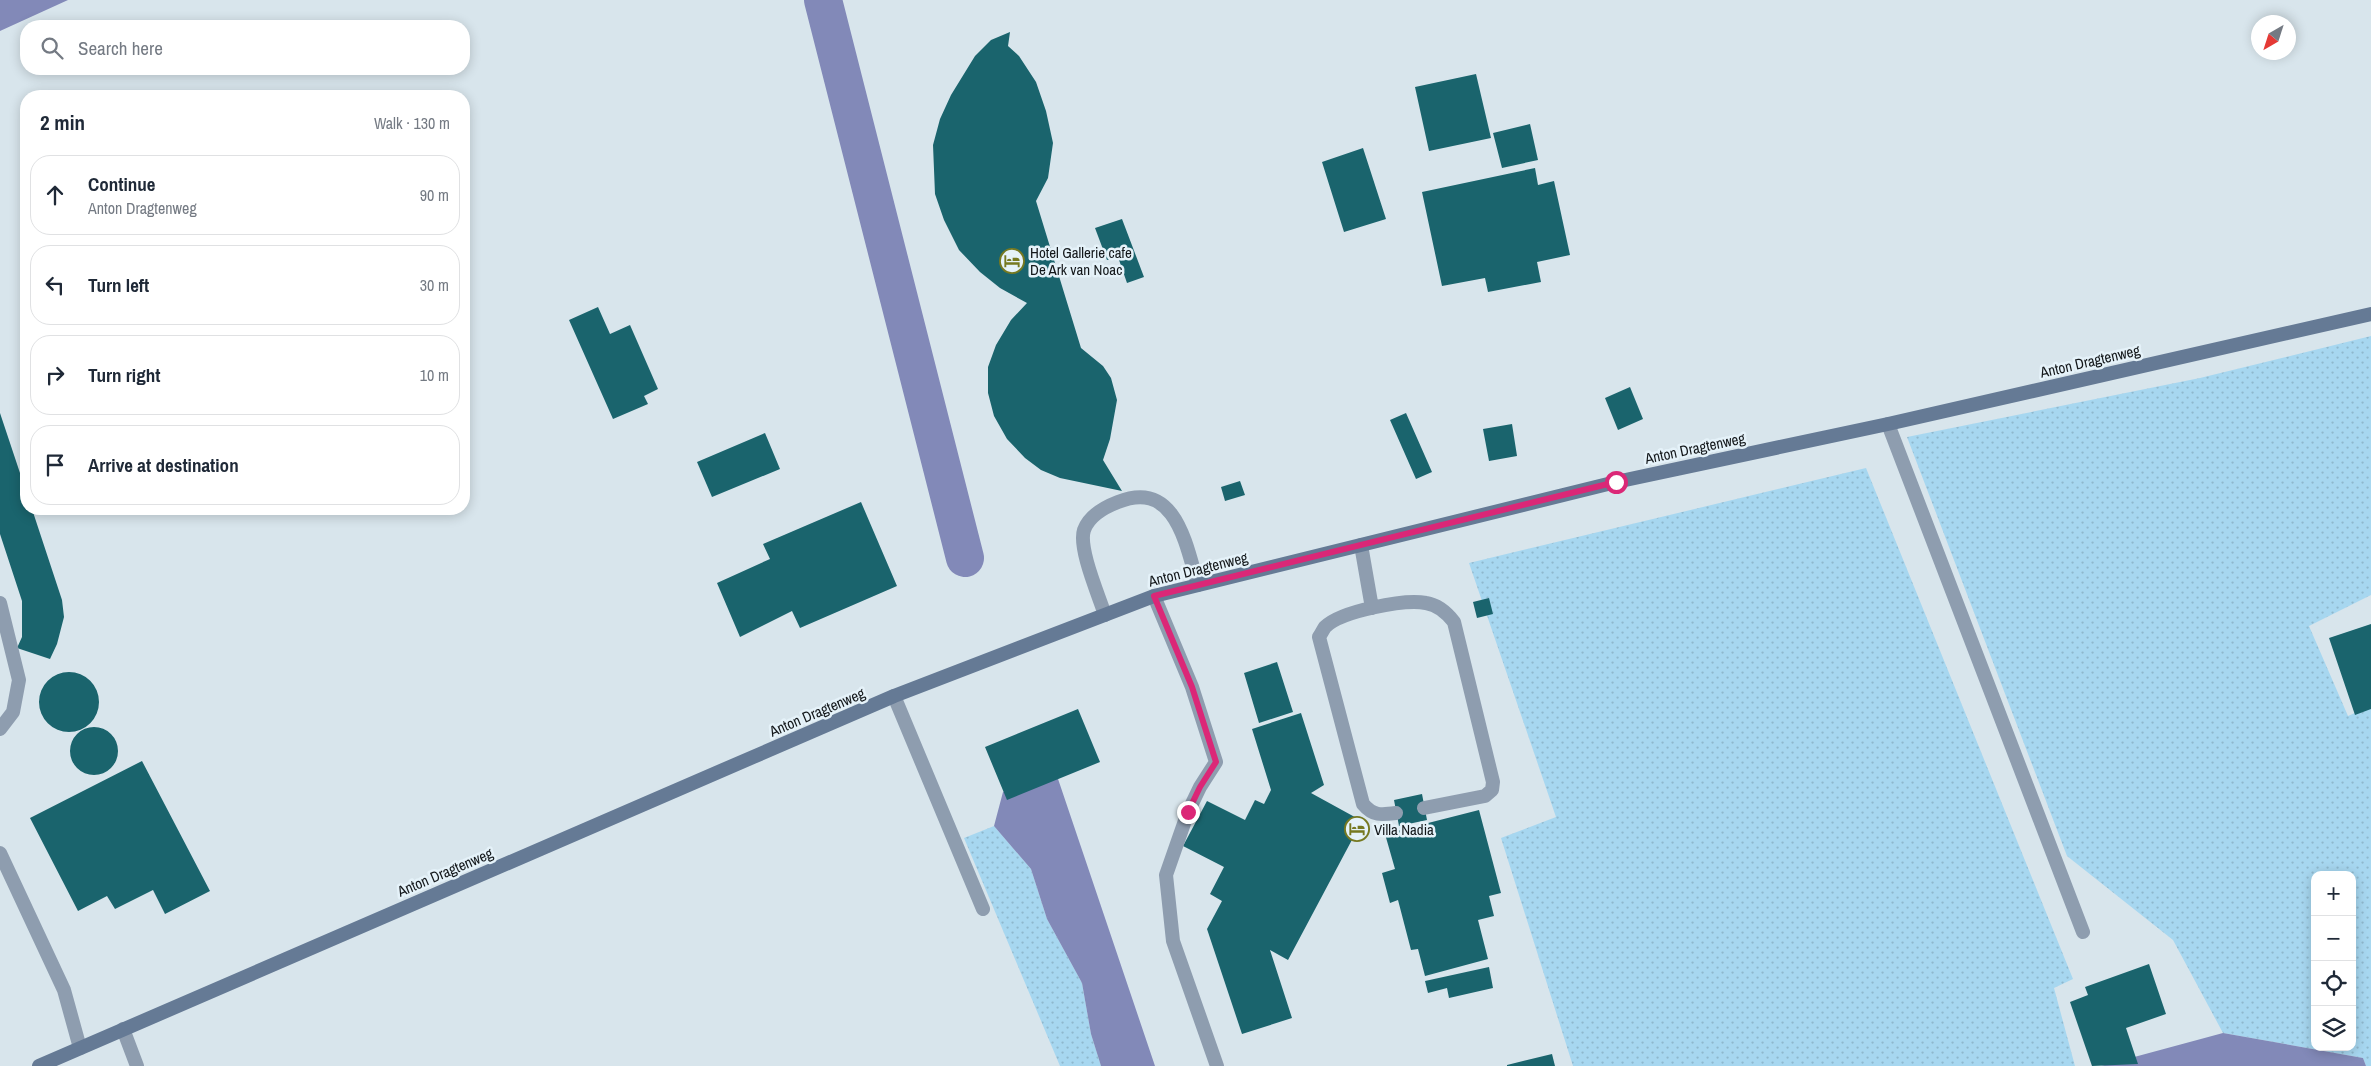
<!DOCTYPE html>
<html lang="en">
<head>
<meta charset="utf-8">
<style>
	:root { --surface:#fff; --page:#f6f6f7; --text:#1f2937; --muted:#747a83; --line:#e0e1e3 }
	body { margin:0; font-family:"Archivo Narrow",sans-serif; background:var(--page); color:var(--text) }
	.controls { position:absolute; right:15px; bottom:15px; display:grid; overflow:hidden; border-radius:10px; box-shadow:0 2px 12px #0003 }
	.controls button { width:45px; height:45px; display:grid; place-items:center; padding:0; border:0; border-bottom:1px solid var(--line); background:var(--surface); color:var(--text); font:25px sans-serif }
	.compass { position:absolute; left:2251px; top:15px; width:45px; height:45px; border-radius:50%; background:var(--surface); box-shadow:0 2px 12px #0003; rotate:219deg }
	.stop { position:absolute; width:15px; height:15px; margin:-11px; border:4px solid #db2777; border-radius:50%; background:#fff }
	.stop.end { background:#db2777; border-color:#fff; box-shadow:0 1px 5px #0008 }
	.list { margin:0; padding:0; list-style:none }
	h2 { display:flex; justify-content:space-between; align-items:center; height:65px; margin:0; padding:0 20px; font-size:21px }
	h2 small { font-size:16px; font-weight:400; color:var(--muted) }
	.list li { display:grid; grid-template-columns:32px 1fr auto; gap:15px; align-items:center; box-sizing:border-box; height:80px; margin:0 10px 10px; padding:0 10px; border:1px solid var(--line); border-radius:20px }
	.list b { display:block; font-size:19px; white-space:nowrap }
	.list p { margin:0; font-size:16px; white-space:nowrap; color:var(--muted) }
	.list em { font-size:16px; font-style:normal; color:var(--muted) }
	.icon { flex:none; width:28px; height:28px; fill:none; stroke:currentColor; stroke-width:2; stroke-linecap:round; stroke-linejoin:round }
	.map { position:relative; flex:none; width:2371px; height:1066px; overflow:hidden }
	.search { position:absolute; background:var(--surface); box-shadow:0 2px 12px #0003; left:20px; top:20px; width:450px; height:55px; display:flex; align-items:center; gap:12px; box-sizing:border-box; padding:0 18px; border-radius:20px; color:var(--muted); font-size:19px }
	.panel { position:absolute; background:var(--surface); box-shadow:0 2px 12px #0003; left:20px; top:90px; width:450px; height:425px; border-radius:20px }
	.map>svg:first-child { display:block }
</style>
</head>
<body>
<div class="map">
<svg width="2371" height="1066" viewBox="0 0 2371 1066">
	<defs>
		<pattern id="grass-dots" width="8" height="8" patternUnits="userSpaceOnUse" patternTransform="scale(1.25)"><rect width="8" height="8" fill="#a7d7f0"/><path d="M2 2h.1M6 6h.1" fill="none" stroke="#8fb8cd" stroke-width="1.8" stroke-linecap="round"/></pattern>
	</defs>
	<rect width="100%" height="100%" fill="#d8e5ec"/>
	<path fill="url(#grass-dots)" fill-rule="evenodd" d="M2371 336V595L2309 626 2348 716 2371 706V1066H2366L2363 1058 2223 1033 2173 940 2067 856 1907 437 2200 378ZM2315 875H2352V1047H2315Z
		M1866 468 2073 979 2054 988 2075 1066H1573L1501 838 1556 817 1469 563Z
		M994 826 1031 869 1047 919 1082 983 1091 1034 1101 1066H1060L964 838Z"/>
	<path fill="#8289b8" d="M0 0H68L0 31Z
		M1055 770 1155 1066H1101L1091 1034 1082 983 1047 919 1031 869 994 826 1003 792Z
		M2223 1033 2363 1058 2366 1066H2101Z"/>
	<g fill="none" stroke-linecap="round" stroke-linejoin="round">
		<path stroke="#8289b8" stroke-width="38" d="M823 0 965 558"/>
	</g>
	<path fill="#1a646d" d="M1010 32 1008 46 1019 56 1036 82 1046 111 1053 143 1048 178 1036 201 1081 348 1103 366 1111 378 1117 400 1110 439 1103 460 1122 491 1060 478 1041 470 1025 458 1007 439 994 416 988 393V367L996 345 1011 320 1027 303 1000 288 980 272 959 250 944 220 935 194 933 145 940 119 951 95 975 56 991 40Z
		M1476 74 1491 138 1429 151 1415 87Z
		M1530 124 1538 160 1502 168 1493 133Z
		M1363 148 1386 219 1344 232 1322 162Z
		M1535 168 1538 185 1554 181 1570 255 1537 262 1541 282 1488 292 1485 278 1442 286 1422 192Z
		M1122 219 1144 277 1127 283 1118 257 1107 260 1095 228Z
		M598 307 610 334 630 325 658 389 644 396 648 404 613 419 569 320Z
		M1630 387 1643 419 1618 430 1605 398Z
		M0 413 26 491V509H32L62 600 64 617 57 644 50 659 17 648 22 637V601L0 534Z
		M1406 413 1432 472 1416 479 1390 420Z
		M1512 424 1517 456 1489 461 1483 429Z
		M765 433 780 469 712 497 697 462Z
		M1240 481 1245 495 1225 501 1221 487Z
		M861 502 897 586 800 628 792 611 740 637 717 583 770 559 763 544Z
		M1489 598 1493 614 1477 618 1473 602Z
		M2371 624V709L2355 715 2329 638Z
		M1277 662 1293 712 1259 723 1244 673Z
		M39 702a30 30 0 1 1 60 0a30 30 0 1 1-60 0Z
		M1078 709 1100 762 1007 800 985 747Z
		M1301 713 1324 785 1311 793 1362 821 1288 960 1270 950 1292 1018 1242 1034 1207 929 1222 901 1210 894 1224 867 1183 846 1207 801 1245 820 1255 800 1264 804 1271 790 1252 729Z
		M70 751a24 24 0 1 1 48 0a24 24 0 1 1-48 0Z
		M142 761 210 891 165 914 153 890 115 909 107 896 78 911 30 818Z
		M1422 794 1427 820 1399 826 1394 800Z
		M1479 810 1501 893 1489 896 1494 916 1478 920 1488 959 1425 976 1418 949 1411 950 1398 900 1390 903 1382 873 1395 869 1385 834Z
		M2149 964 2166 1014 2126 1028 2138 1064 2092 1066 2070 1002 2088 995 2085 987Z
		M1489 967 1493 988 1449 998 1447 988 1428 993 1425 981Z
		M1552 1054 1555 1066H1507V1065Z"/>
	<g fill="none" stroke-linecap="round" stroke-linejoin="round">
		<path stroke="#8e9daf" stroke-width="14" d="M1888 424 2083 932
			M1361 545 1372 608
			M1154 596 1192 687 1216 762 1200 787 1188 812 1166 875 1173 941 1217 1066
			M0 603 19 680 13 712 0 729
			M1105 615C1099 596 1078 548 1084 530 1089 516 1105 507 1118 502 1176 479 1186 545 1198 585
			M894 696 983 909
			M1396 813C1381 815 1373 816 1363 804L1319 637C1321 634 1323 630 1325 627 1341 611 1404 599 1426 603 1439 605 1447 613 1454 622L1493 782 1492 790 1485 796 1424 808
			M0 853 64 990 80 1048"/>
		<path stroke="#8e9daf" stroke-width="14" d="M123 1029 137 1066"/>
		<path stroke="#657a95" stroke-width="14" d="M39 1066 894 696 1154 596 1616 482 1888 424 2371 314"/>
	</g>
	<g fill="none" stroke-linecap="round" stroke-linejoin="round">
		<path stroke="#db2777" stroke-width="6" d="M1188 812 1200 787 1216 762 1192 687 1154 596 1616 482"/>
	</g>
	<defs>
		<symbol id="hotel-ring" viewBox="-11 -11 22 22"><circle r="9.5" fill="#e5f2f9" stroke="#767921" stroke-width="1.5"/><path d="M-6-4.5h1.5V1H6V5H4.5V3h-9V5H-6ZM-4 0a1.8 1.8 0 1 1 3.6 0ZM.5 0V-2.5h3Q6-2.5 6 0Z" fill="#767921"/></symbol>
	</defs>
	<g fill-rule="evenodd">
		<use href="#hotel-ring" x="998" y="247" width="28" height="28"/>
		<use href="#hotel-ring" x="1343" y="815" width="28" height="28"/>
	</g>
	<g text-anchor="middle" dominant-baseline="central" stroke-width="5" stroke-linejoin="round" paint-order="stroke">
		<g font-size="15" fill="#13171a" stroke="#e5f2f9" text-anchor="start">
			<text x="1030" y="252">Hotel Gallerie cafe<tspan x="1030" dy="17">De Ark van Noac</tspan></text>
			<text x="1374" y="829">Villa Nadia</text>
		</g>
		<g font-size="15" fill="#13171a" stroke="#e5f2f9">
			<text transform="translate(2090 361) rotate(-13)">Anton Dragtenweg</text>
			<text transform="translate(1695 448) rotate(-12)">Anton Dragtenweg</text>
			<text transform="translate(1198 569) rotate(-14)">Anton Dragtenweg</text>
			<text transform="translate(817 712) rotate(-23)">Anton Dragtenweg</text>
			<text transform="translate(445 872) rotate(-23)">Anton Dragtenweg</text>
		</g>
	</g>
</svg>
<div class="controls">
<button>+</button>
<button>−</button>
<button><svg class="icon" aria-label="locate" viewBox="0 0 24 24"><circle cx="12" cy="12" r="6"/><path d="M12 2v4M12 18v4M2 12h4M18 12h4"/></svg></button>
<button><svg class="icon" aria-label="layers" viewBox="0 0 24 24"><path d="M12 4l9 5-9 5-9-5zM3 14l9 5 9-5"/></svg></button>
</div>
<svg class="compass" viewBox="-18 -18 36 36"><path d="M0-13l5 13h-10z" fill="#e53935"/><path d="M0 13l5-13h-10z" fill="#747a83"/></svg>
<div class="stop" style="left:1616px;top:482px"></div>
<div class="stop end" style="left:1188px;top:812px"></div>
<div class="search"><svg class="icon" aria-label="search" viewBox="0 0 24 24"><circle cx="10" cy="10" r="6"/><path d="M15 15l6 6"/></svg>Search here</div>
<section class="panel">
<h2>2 min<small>Walk · 130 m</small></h2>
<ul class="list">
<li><svg class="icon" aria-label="ahead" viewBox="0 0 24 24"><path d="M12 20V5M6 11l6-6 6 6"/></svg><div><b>Continue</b><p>Anton Dragtenweg</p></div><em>90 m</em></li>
<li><svg class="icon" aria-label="left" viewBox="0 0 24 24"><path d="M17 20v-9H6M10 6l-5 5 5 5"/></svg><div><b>Turn left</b></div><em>30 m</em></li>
<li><svg class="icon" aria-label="right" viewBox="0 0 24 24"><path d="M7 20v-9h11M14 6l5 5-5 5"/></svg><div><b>Turn right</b></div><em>10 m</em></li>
<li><svg class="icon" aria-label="arrive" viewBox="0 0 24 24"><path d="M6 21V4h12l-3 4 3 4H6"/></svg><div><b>Arrive at destination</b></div></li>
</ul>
</section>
</div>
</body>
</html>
